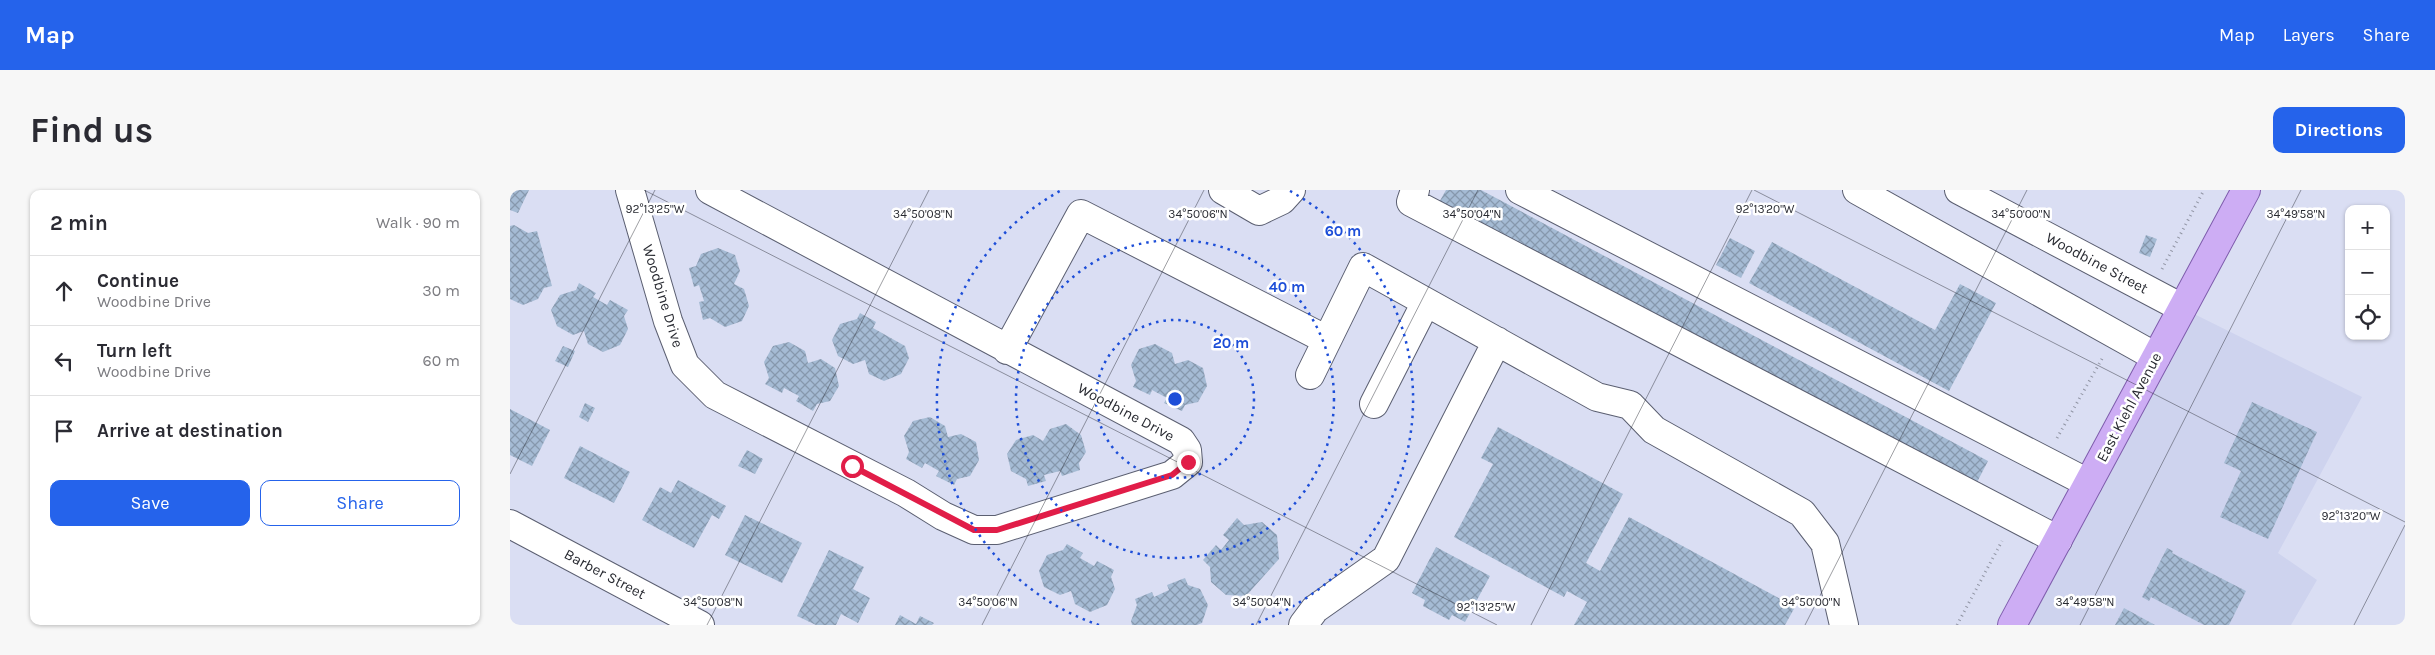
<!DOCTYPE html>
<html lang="en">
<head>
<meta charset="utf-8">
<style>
	:root { --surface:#fff; --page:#f7f7f7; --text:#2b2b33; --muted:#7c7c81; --line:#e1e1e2; --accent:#2563eb }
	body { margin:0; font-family:Karla,sans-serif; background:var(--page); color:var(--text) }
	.controls { position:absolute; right:15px; top:15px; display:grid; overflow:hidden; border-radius:10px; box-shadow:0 1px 4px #0004 }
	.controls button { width:45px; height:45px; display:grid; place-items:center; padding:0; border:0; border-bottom:1px solid var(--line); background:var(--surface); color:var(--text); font:25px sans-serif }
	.stop { position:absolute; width:15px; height:15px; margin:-11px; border:4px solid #e11d48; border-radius:50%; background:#fff }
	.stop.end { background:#e11d48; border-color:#fff; box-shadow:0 1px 5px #0008 }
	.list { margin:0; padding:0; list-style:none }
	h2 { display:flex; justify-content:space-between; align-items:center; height:65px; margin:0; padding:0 20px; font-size:21px }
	h2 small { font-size:16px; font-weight:400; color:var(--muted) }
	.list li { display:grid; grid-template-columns:32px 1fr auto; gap:15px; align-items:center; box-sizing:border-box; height:70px; padding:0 20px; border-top:1px solid var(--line) }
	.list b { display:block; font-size:19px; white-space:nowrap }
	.list p { margin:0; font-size:16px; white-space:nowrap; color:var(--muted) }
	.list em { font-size:16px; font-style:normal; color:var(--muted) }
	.actions { display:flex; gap:10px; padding:15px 20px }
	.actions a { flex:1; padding:11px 0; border:1px solid var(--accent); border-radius:10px; text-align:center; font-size:18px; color:var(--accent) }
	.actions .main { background:var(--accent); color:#fff }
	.icon { flex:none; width:28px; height:28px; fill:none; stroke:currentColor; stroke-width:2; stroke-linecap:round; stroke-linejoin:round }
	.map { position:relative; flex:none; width:1895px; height:435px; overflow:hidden; border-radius:10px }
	header { display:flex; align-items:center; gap:30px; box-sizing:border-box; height:70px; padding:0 25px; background:var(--accent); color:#fff }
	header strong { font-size:24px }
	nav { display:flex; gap:28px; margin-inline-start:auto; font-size:18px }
	.intro { display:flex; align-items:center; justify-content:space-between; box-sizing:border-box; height:120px; padding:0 30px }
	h1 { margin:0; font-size:35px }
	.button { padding:12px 22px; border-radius:10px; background:var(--accent); color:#fff; font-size:18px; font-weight:700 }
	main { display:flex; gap:30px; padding:0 30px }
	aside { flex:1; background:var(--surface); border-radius:10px; box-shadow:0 1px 4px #0004 }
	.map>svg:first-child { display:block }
</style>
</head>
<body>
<header>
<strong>Map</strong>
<nav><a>Map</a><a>Layers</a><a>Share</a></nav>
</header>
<div class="intro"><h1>Find us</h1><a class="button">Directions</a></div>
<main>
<aside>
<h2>2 min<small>Walk · 90 m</small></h2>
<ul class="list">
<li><svg class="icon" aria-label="ahead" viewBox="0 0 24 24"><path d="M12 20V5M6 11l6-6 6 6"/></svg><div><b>Continue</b><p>Woodbine Drive</p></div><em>30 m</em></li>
<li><svg class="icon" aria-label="left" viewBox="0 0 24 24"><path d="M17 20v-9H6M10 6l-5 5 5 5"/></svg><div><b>Turn left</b><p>Woodbine Drive</p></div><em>60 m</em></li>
<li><svg class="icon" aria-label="arrive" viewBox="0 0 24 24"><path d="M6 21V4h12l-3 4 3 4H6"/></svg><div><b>Arrive at destination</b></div></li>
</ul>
<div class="actions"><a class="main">Save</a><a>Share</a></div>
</aside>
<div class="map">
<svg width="1895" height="435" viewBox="0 0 1895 435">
	<defs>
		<pattern id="building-cross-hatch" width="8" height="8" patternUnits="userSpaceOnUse" patternTransform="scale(1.25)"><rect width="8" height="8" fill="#a5bbd4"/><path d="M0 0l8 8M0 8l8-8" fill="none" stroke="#8698ad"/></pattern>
	</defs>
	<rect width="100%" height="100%" fill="#dadef3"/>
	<path fill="#ced3ee" d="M1672 118 1852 207 1768 363 1807 390 1781 435H1502Z"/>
	<path fill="url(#building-cross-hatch)" d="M0 0H19L8 23 0 20Z
		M936 0H971L1478 271 1462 302 927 16Z
		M4 35 18 43 27 41 42 96 34 98 28 109 13 115 0 109V36Z
		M1636 45 1647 49 1640 67 1629 63Z
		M1220 48 1245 61 1231 88 1206 75Z
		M1262 52 1425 140 1450 94 1486 113 1439 201 1239 93Z
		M208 58 225 65 230 81 224 94 234 99 239 116 232 131 215 137 200 128 193 130 189 112 194 111 189 95 184 97 179 78 186 76 191 64Z
		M69 93 86 103 83 107 97 115 100 110 118 120 114 126 118 139 110 155 93 162 78 154 74 141 63 145 47 136 41 120 50 105 66 100Z
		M350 123 366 132 363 138 395 156 399 168 391 184 374 191 359 184 355 170 343 174 328 166 322 150 330 134 347 129Z
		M279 152 295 161 298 173 311 169 325 178 329 196 320 211 307 214 303 221 286 211 289 206 274 198 272 203 255 194 259 188 254 172 263 156Z
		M645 154 662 163 665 174 678 170 693 178 697 196 688 212 675 215 672 221 654 213 657 208 642 200 640 205 623 197 626 191 621 175 629 159Z
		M53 156 65 161 58 177 45 171Z
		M1742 212 1807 242 1758 349 1710 327 1731 281 1714 273Z
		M75 213 85 218 78 232 69 227Z
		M0 219 40 240 22 276 0 265Z
		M420 227 435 236 438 247 451 244 466 252 469 270 460 286 447 289 444 295 426 286 429 281 415 273 412 278 396 269 399 262 394 246 403 231Z
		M556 234 571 245 576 262 569 273 570 280 552 286 550 281 534 285 536 291 518 296 516 289 501 281 497 264 506 250 523 245 533 251 540 239Z
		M988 237 1113 304 1076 373 1090 381 1119 327 1285 417 1275 435H1064L1077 412 1057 401 1054 407 944 347 983 274 971 268Z
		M70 256 120 282 104 313 54 288Z
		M237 260 253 269 245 284 228 276Z
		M168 290 216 316 209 329 202 325 184 358 132 330 150 297 161 303Z
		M235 325 292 353 272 393 215 365Z
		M727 328 734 335 752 332 767 345 769 369 736 406 716 405 701 392 700 377 693 370 706 355 711 360 719 350 713 345Z
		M557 354 573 363 570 368 584 376 587 371 604 380 601 387 605 399 597 415 580 422 565 414 561 401 550 405 534 397 529 381 537 365 553 360Z
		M926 357 980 386 955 432 942 425 939 430 913 416 915 410 902 403Z
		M1657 358 1663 361 1662 363 1736 401 1719 435H1694L1641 407 1639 411 1632 407Z
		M319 360 354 377 343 399 360 408 348 433 331 424 326 435H306L287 426Z
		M675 388 678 395 690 399 698 415 692 433 687 435H622L621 431 627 415 625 409 642 402 644 407 659 400 657 395Z
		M1614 418 1645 435H1605Z
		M390 425 406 434 410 426 424 433 422 435H385Z"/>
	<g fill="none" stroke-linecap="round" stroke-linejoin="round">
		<defs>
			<path id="minor" d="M120 0 158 131 175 175 205 205 396 303 433 326 464 340H487L662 285 678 272 677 260 671 251 200 0
				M713 0 749 21 772 10 781 0
				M905 0 901 12 1548 350
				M1010 0 1578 293
				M1347 0 1646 167
				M1449 0 1672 118
				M497 160 571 24 817 150
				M800 185 853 77 1087 207 1120 215 1144 240 1292 323 1315 353 1334 435
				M864 214 916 112
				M0 334 190 435
				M793 435 805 419 876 369 987 151"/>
			<path id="major" d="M1502 435 1736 0"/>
		</defs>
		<use href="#minor" stroke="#5b5f71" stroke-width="30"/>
		<use href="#major" stroke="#7e5cac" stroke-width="30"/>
		<path stroke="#9195a4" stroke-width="3" stroke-dasharray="1 4" stroke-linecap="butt" d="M1652 79 1694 0
			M1547 248 1593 167
			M1447 435 1492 351"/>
		<use href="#minor" stroke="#fff" stroke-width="28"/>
		<use href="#major" stroke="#cdadf4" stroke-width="28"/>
	</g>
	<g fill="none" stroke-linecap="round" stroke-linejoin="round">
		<path stroke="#e11d48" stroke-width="6" d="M342 276 464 340H487L662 285 678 272"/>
	</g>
	<path fill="none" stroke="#292b32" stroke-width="1" stroke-opacity="0.45" d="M134 0 987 435M1244 0 1895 332M0 284 145 0M197 435 419 0M472 435 694 0M746 435 968 0M1021 435 1242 0M1295 435 1517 0M1570 435 1791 0M1844 435 1895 335"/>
	<g fill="none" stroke="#1d4ed8" stroke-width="2.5" stroke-dasharray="2.5 5">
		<circle cx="665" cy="209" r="79"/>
		<circle cx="665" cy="209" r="159"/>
		<path d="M589 435A238 238 0 0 1 550 1M780 1A238 238 0 0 1 741 435"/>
	</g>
	<g text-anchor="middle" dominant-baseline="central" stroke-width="5" stroke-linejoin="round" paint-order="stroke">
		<g font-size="15" fill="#292b32" stroke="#fff">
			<text transform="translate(1587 73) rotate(28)">Woodbine Street</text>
			<text transform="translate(153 106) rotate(73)">Woodbine Drive</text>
			<text transform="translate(1619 217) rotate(-62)">East Kiehl Avenue</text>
			<text transform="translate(616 222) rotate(28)">Woodbine Drive</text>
			<text transform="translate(95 384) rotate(28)">Barber Street</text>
		</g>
	</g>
	<g font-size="12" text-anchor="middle" fill="#292b32" stroke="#fff" stroke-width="5" stroke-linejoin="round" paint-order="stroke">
		<text x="1255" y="23">92°13'20"W</text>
		<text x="145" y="23">92°13'25"W</text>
		<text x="413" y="28">34°50'08"N</text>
		<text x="688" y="28">34°50'06"N</text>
		<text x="962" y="28">34°50'04"N</text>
		<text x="1511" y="28">34°50'00"N</text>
		<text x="1786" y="28">34°49'58"N</text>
		<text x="1841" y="330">92°13'20"W</text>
		<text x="203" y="416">34°50'08"N</text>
		<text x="478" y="416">34°50'06"N</text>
		<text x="752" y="416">34°50'04"N</text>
		<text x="1301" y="416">34°50'00"N</text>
		<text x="1575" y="416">34°49'58"N</text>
		<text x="976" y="421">92°13'25"W</text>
	</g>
	<circle cx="665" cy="209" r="8" fill="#1d4ed8" stroke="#fff" stroke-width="2.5"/>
	<g font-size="15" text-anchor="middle" font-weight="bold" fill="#1d4ed8" stroke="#fff" stroke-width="5" stroke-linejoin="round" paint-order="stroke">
		<text x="833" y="46">60 m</text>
		<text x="777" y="102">40 m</text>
		<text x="721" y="158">20 m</text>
	</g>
</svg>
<div class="controls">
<button>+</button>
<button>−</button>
<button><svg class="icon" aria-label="locate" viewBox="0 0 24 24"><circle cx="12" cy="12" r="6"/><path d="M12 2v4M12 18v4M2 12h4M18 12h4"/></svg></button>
</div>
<div class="stop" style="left:342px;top:276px"></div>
<div class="stop end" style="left:678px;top:272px"></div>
</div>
</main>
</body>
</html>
